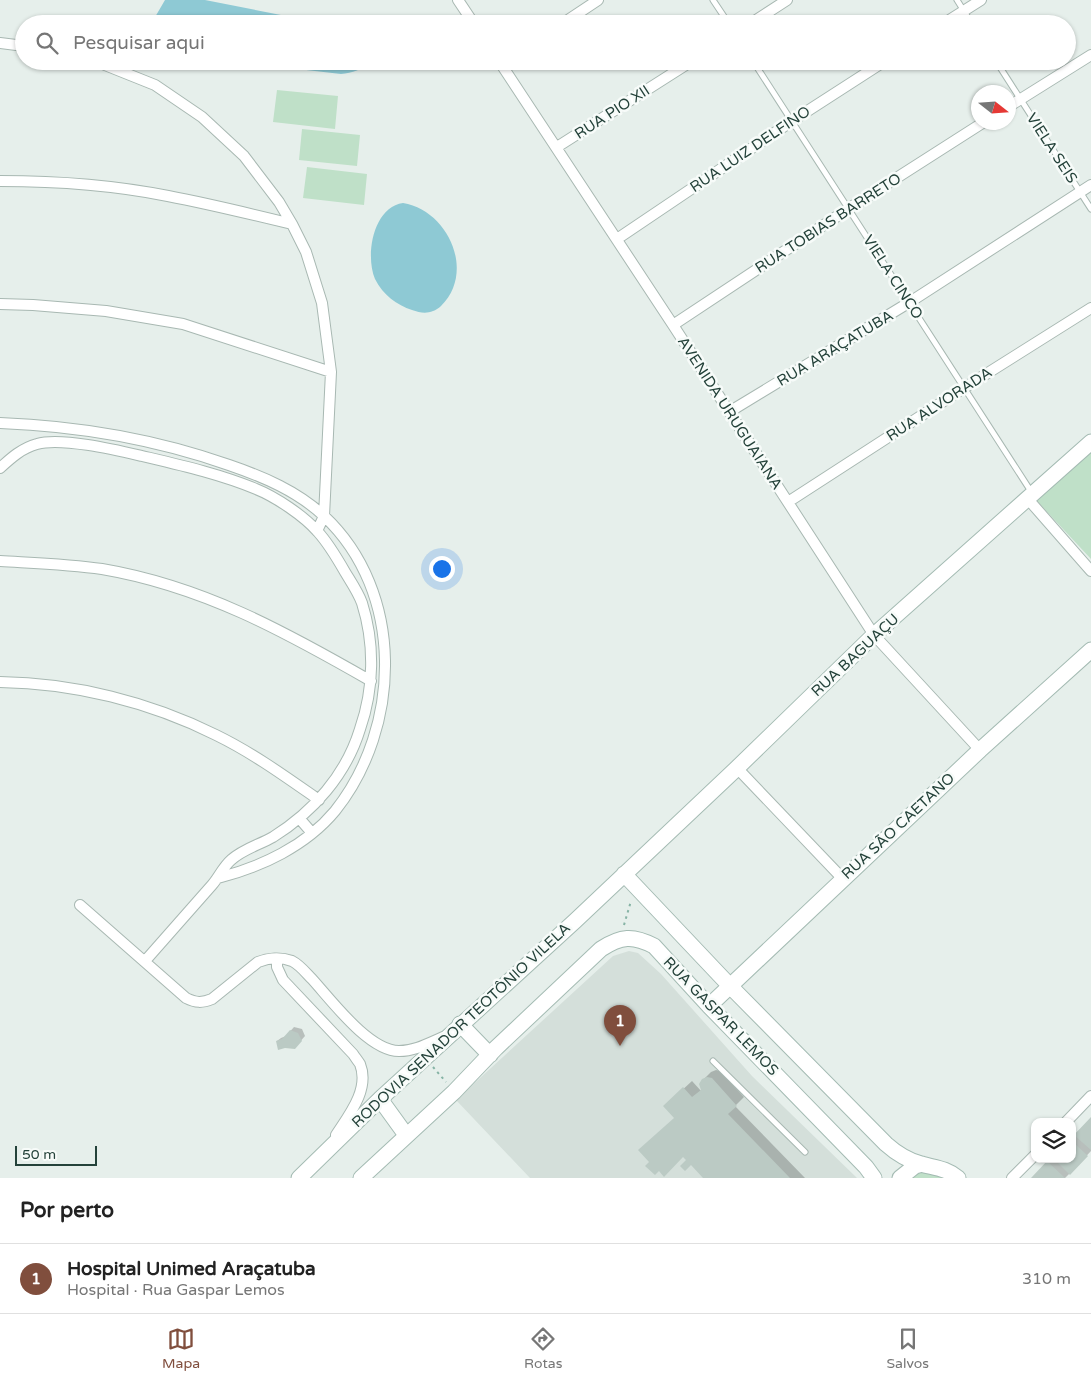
<!DOCTYPE html>
<html lang="pt">
<head>
<meta charset="utf-8">
<style>
	:root { --surface:#fff; --page:#f6f6f6; --text:#222; --muted:#767676; --line:#e0e0e0; --accent:#804e3d }
	body { margin:0; font-family:"Varela Round",sans-serif; background:var(--page); color:var(--text) }
	.controls { position:absolute; right:15px; bottom:15px; display:grid; overflow:hidden; border-radius:10px; box-shadow:0 1px 4px #0004 }
	.controls button { width:45px; height:45px; display:grid; place-items:center; padding:0; border:0; border-bottom:1px solid var(--line); background:var(--surface); color:var(--text); font:25px sans-serif }
	.compass { position:absolute; left:971px; top:85px; width:45px; height:45px; border-radius:50%; background:var(--surface); box-shadow:0 1px 4px #0004; rotate:107deg }
	.scale { position:absolute; left:15px; bottom:12px; width:82px; box-sizing:border-box; padding-left:5px; border:2px solid #24423a; border-top:0; font-size:14px; line-height:18px; white-space:nowrap; color:#24423a; -webkit-text-stroke:4px #f7fbf9; paint-order:stroke }
	.you { position:absolute; left:441px; top:568px; width:18px; height:18px; margin:-12px; border:4px solid #fff; border-radius:50%; background:#1a73e8; box-shadow:0 0 0 8px #1a73e833 }
	.badge { display:grid; place-items:center; width:32px; height:32px; border-radius:50%; background:var(--accent); color:#fff; font-size:16px; font-weight:700 }
	.pin { position:absolute; translate:-50% -41px; filter:drop-shadow(0 1px 2px #0008) }
	.pin::after { content:''; position:absolute; top:26px; width:18px; height:15px; background:inherit; clip-path:polygon(0 0,100% 0,50% 100%) }
	.list { margin:0; padding:0; list-style:none }
	h2 { display:flex; justify-content:space-between; align-items:center; height:65px; margin:0; padding:0 20px; font-size:21px }
	h2 small { font-size:16px; font-weight:400; color:var(--muted) }
	.list li { display:grid; grid-template-columns:32px 1fr auto; gap:15px; align-items:center; box-sizing:border-box; height:70px; padding:0 20px; border-top:1px solid var(--line) }
	.list b { display:block; font-size:19px; white-space:nowrap }
	.list p { margin:0; font-size:16px; white-space:nowrap; color:var(--muted) }
	.list em { font-size:16px; font-style:normal; color:var(--muted) }
	.icon { flex:none; width:28px; height:28px; fill:none; stroke:currentColor; stroke-width:2; stroke-linecap:round; stroke-linejoin:round }
	.map { position:relative; flex:none; width:1091px; height:1178px; overflow:hidden }
	.search { position:absolute; background:var(--surface); box-shadow:0 1px 4px #0004; left:15px; right:15px; top:15px; height:55px; display:flex; align-items:center; gap:12px; box-sizing:border-box; padding:0 18px; border-radius:28px; color:var(--muted); font-size:19px }
	.sheet { height:135px; background:var(--surface) }
	nav { display:flex; justify-content:space-around; align-items:center; box-sizing:border-box; height:70px; border-top:1px solid var(--line); background:var(--surface); font-size:14px; color:var(--muted) }
	nav a { display:grid; justify-items:center; gap:2px }
	nav .on { color:var(--accent) }
	.map>svg:first-child { display:block }
</style>
</head>
<body>
<div class="map">
<svg width="1091" height="1178" viewBox="0 0 1091 1178">
	<rect width="100%" height="100%" fill="#e6efeb"/>
	<path fill="#d4dfda" d="M629 951 638 953 661 974 752 1076 857 1178H530L456 1100 613 956Z"/>
	<path fill="#bfe0c8" d="M277 90 338 96 335 129 273 122Z
		M302 129 360 135 357 166 299 160Z
		M307 167 367 174 364 205 303 198Z
		M1091 448V559L1034 498Z
		M921 1172 947 1178H906Z"/>
	<path fill="#8ec9d4" d="M165 0H205L327 24H151Z
		M227 61H369C363 70 352 73 341 74Z
		M403 203C448 210 476 272 441 306 432 314 423 314 412 310 397 305 383 295 375 279 365 256 373 207 403 203Z"/>
	<path fill="#0003" d="M294 1027 302 1029 305 1036 298 1044 277 1041 281 1038 286 1036Z
		M716 1070 720 1071 744 1097 735 1106 805 1178H705L683 1156 659 1169 675 1118 665 1106 692 1081 702 1092 703 1080 711 1072Z
		M1091 1119V1151L1074 1169 1065 1178H1033L1050 1159H1072V1137Z"/>
	<path fill="#bbcac4" d="M290 1030 298 1033 302 1041 295 1049 285 1048 278 1050 276 1041 282 1039Z
		M707 1077 712 1078 737 1106 728 1114 790 1178H703L691 1165 685 1171 680 1166 686 1160 683 1157 664 1177 659 1171 655 1175 645 1166 649 1162 638 1150 674 1118 663 1106 683 1087 692 1097 701 1090 699 1084 702 1079Z
		M1091 1117V1150L1074 1135Z
		M1072 1141 1088 1156 1070 1175 1054 1159H1072Z
		M1047 1161 1065 1178H1031Z"/>
	<g fill="none" stroke-linecap="round" stroke-linejoin="round">
		<defs>
			<path id="lane" d="M713 0 729 24
				M957 0 972 24
				M753 61 1032 493
				M996 61 1091 209
				M713 1061 805 1152"/>
			<path id="street" d="M458 0 474 24
				M562 24 598 0
				M750 24 787 0
				M943 24 981 0
				M0 43 24 46
				M95 61 155 85 202 117 244 156 279 202 292 224 306 252 322 303 331 372 324 516 317 531
				M499 61 673 325 874 635 980 750
				M1008 107 1091 55
				M557 147 692 61
				M0 181C56 181 113 185 168 196 210 204 251 214 292 224
				M617 239 792 121 885 61
				M0 304 33 305 106 311 183 324 331 372
				M673 325 848 209 984 122
				M729 412 910 302 1091 185
				M0 423C79 426 155 439 229 465 264 477 297 491 324 516 405 592 402 727 335 811 306 846 261 867 218 878
				M0 468C11 458 22 448 37 444 61 437 116 450 142 456 180 465 220 474 256 489 276 497 304 516 318 532 329 544 337 558 345 572 351 582 358 592 362 603 375 644 374 689 360 729 346 775 313 812 273 837 259 845 243 849 231 860 223 867 219 877 212 885 190 910 167 936 145 961
				M1027 498 1091 571
				M788 502 964 388 1091 308
				M0 561C34 563 69 564 102 569 202 586 284 631 371 681
				M0 682C74 683 150 702 216 735 253 753 286 777 319 800
				M737 768 843 879
				M299 818 312 833
				M80 905 186 998C196 1003 202 1003 212 999L258 962C268 958 281 957 292 961 300 965 306 973 312 979 332 1001 369 1051 399 1051 415 1051 429 1043 443 1037
				M277 959V967L283 980 353 1054C355 1057 358 1061 360 1064 370 1089 349 1115 336 1135
				M1066 1122 1091 1096
				M1012 1178 1035 1155"/>
			<path id="secondary" d="M624 874 730 986 886 1144C896 1153 907 1160 921 1164 935 1168 946 1168 958 1178
				M709 1006 980 750 1091 650
				M460 1024 490 1055
				M380 1099 406 1135
				M299 1178 380 1099 575 921 737 768 874 635 1091 442
				M361 1178 454 1092 496 1048 601 949C621 936 633 935 654 946L709 1006 866 1167 874 1178
				M900 1178 915 1166 922 1164"/>
		</defs>
		<use href="#lane" stroke="#a8b8b2" stroke-width="7"/>
		<use href="#street" stroke="#a8b8b2" stroke-width="12"/>
		<use href="#secondary" stroke="#a4bbb3" stroke-width="17"/>
		<path stroke="#86b3a5" stroke-width="2" stroke-dasharray="2.5 4" stroke-linecap="butt" d="M624 925 631 901
			M433 1067 446 1082"/>
		<use href="#lane" stroke="#fff" stroke-width="5"/>
		<use href="#street" stroke="#fff" stroke-width="10"/>
		<use href="#secondary" stroke="#fff" stroke-width="15"/>
	</g>
	<g text-anchor="middle" dominant-baseline="central" stroke-width="5" stroke-linejoin="round" paint-order="stroke">
		<g font-size="15" fill="#24423a" stroke="#f7fbf9">
			<text transform="translate(612 112) rotate(-33)">RUA PIO XII</text>
			<text transform="translate(1052 148) rotate(57)">VIELA SEIS</text>
			<text transform="translate(750 149) rotate(-34)">RUA LUIZ DELFINO</text>
			<text transform="translate(828 223) rotate(-33)">RUA TOBIAS BARRETO</text>
			<text transform="translate(893 277) rotate(57)">VIELA CINCO</text>
			<text transform="translate(835 348) rotate(-31)">RUA ARAÇATUBA</text>
			<text transform="translate(939 404) rotate(-33)">RUA ALVORADA</text>
			<text transform="translate(730 413) rotate(57)">AVENIDA URUGUAIANA</text>
			<text transform="translate(855 655) rotate(-43)">RUA BAGUAÇU</text>
			<text transform="translate(898 826) rotate(-43)">RUA SÃO CAETANO</text>
			<text transform="translate(721 1016) rotate(46)">RUA GASPAR LEMOS</text>
			<text transform="translate(461 1025) rotate(-43)">RODOVIA SENADOR TEOTÔNIO VILELA</text>
		</g>
	</g>
</svg>
<div class="controls">
<button><svg class="icon" aria-label="layers" viewBox="0 0 24 24"><path d="M12 4l9 5-9 5-9-5zM3 14l9 5 9-5"/></svg></button>
</div>
<svg class="compass" viewBox="-18 -18 36 36"><path d="M0-13l5 13h-10z" fill="#e53935"/><path d="M0 13l5-13h-10z" fill="#767676"/></svg>
<div class="scale">50 m</div>
<div class="you"></div>
<div class="pin badge" style="left:620px;top:1046px">1</div>
<div class="search"><svg class="icon" aria-label="search" viewBox="0 0 24 24"><circle cx="10" cy="10" r="6"/><path d="M15 15l6 6"/></svg>Pesquisar aqui</div>
</div>
<section class="sheet">
<h2>Por perto<small></small></h2>
<ul class="list">
<li><span class="badge">1</span><div><b>Hospital Unimed Araçatuba</b><p>Hospital · Rua Gaspar Lemos</p></div><em>310 m</em></li>
</ul>
</section>
<nav>
<a class="on"><svg class="icon" aria-label="map" viewBox="0 0 24 24"><path d="M3 6l6-2 6 2 6-2v14l-6 2-6-2-6 2zM9 4v14M15 6v14"/></svg>Mapa</a>
<a><svg class="icon" aria-label="directions" viewBox="0 0 24 24"><path d="M12 3l9 9-9 9-9-9zM9 14v-3h6M13 9l2 2-2 2"/></svg>Rotas</a>
<a><svg class="icon" aria-label="saved" viewBox="0 0 24 24"><path d="M7 4h10v16l-5-4-5 4z"/></svg>Salvos</a>
</nav>
</body>
</html>
